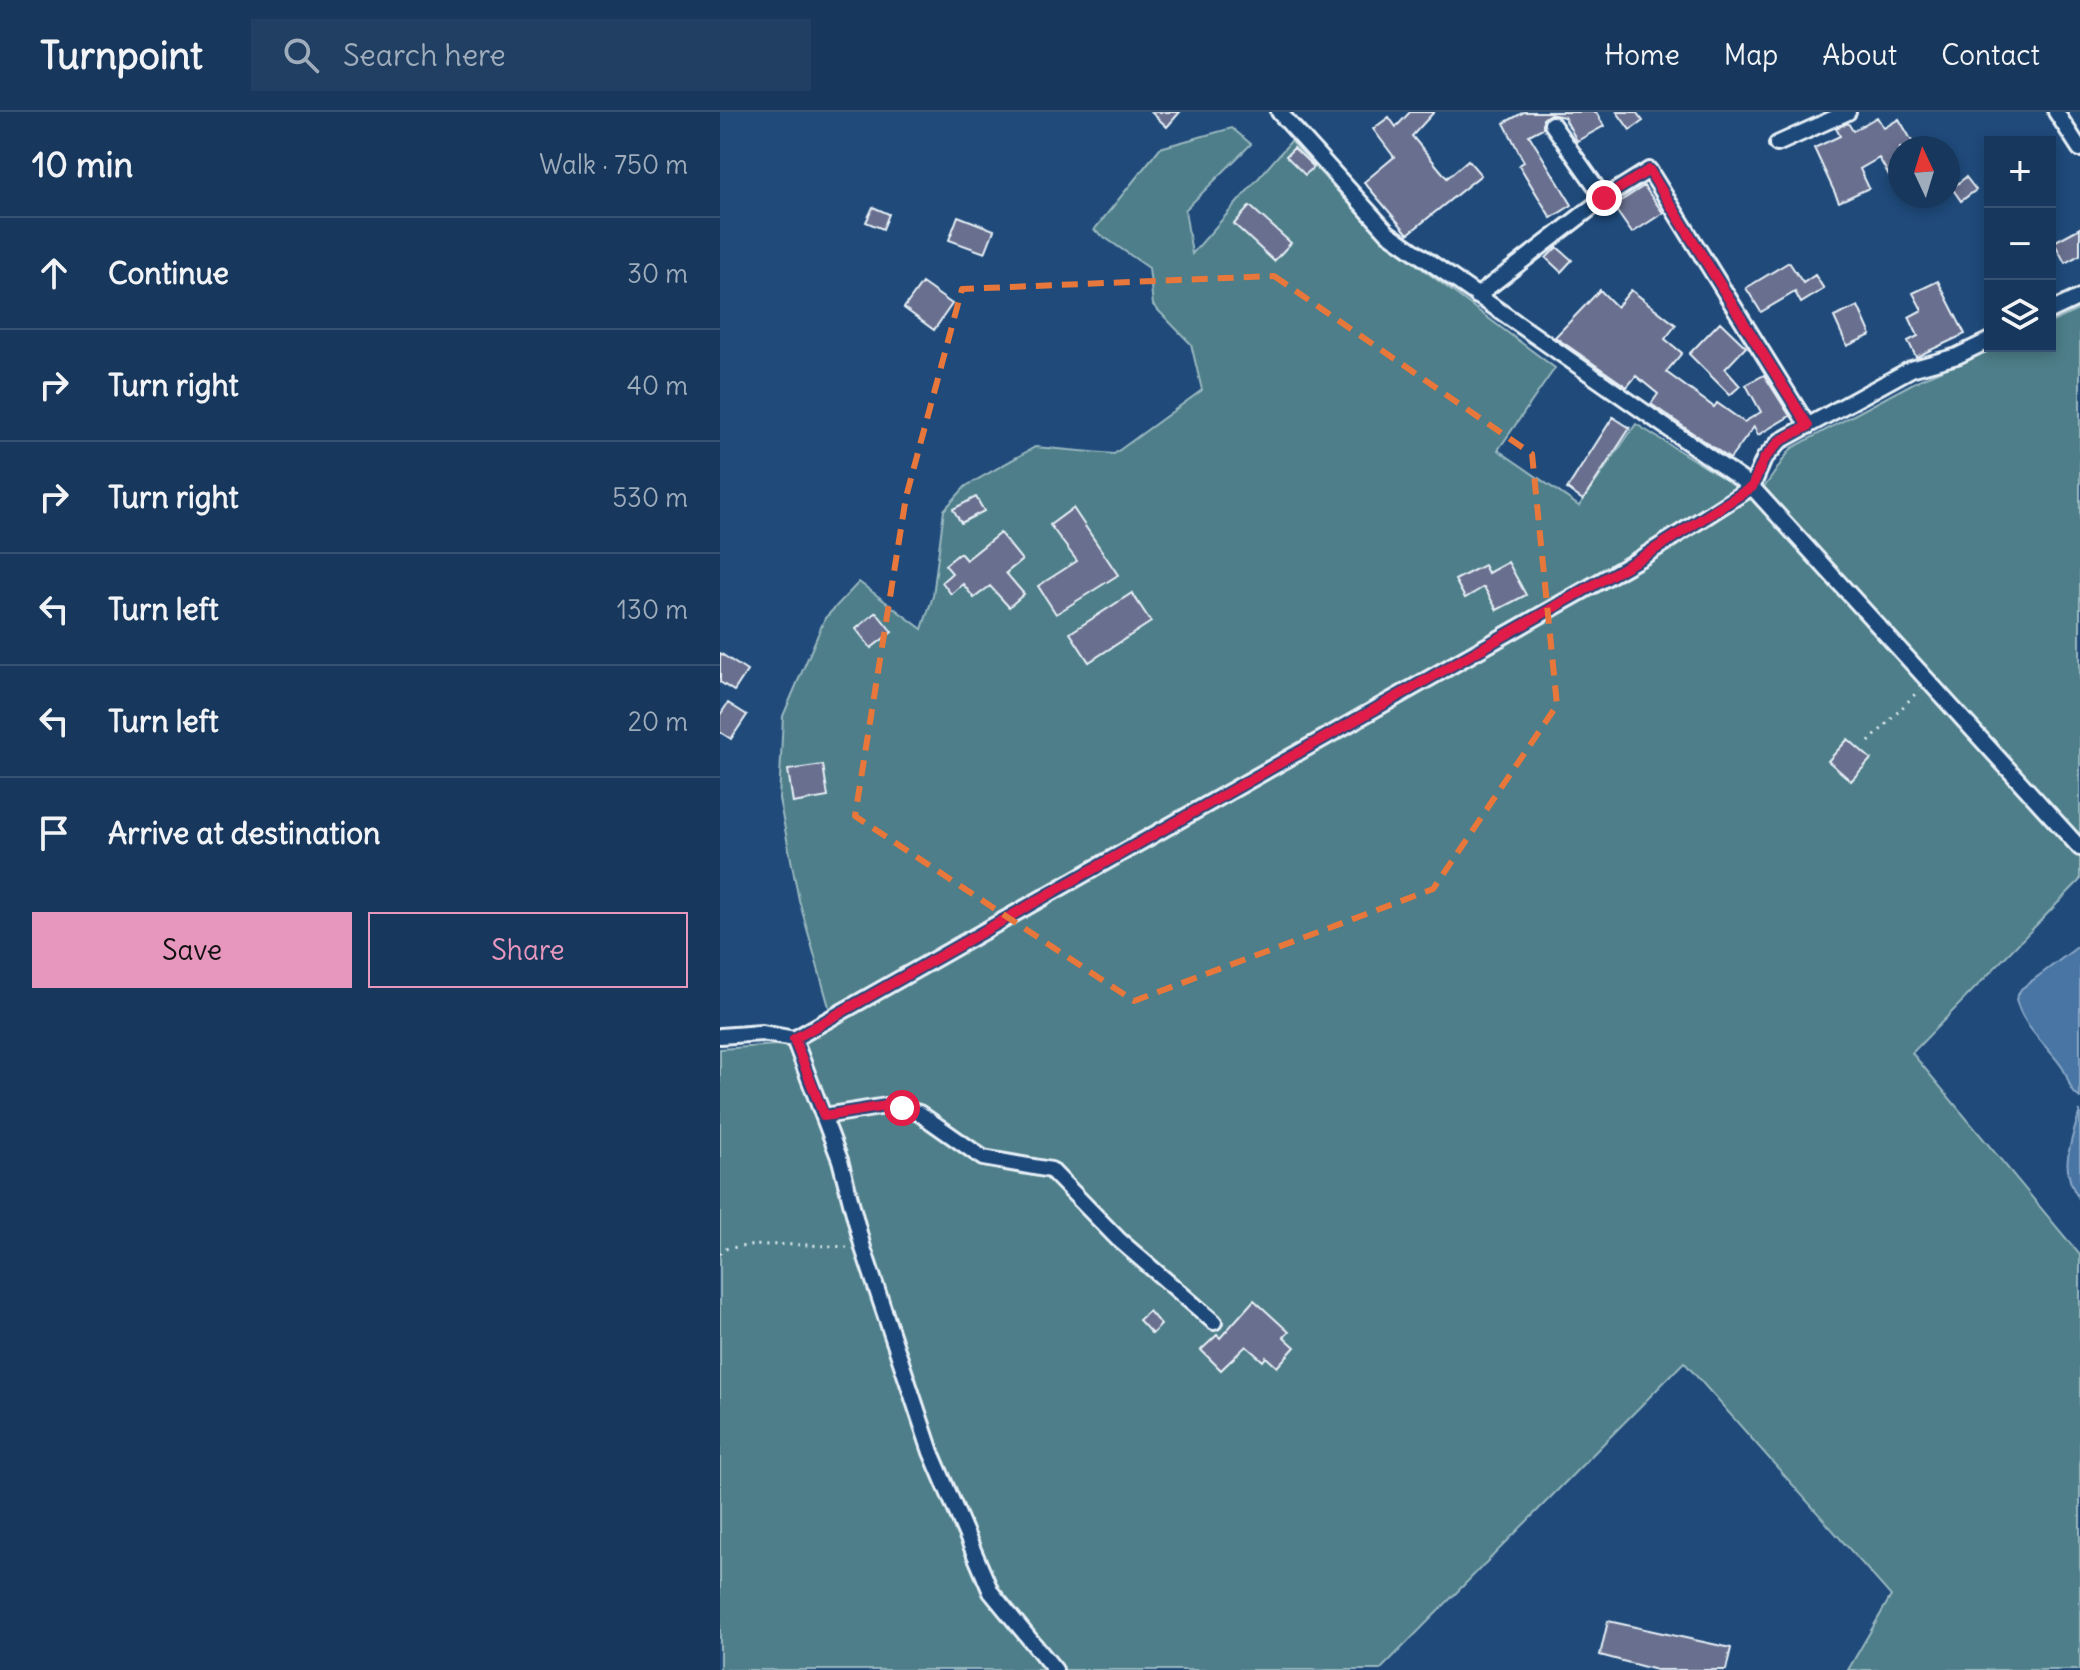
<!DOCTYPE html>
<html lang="en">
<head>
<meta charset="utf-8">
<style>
	:root { --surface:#17385c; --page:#203f62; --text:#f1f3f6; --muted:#9eacbb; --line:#365272; --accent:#e797bd }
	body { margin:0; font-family:Delius,sans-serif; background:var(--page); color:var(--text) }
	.controls { position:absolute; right:24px; top:24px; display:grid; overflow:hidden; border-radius:0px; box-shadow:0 4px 12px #0003 }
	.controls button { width:72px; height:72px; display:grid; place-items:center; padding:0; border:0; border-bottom:2px solid var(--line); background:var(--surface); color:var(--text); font:40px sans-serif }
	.compass { position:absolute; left:1168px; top:24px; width:72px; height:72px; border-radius:50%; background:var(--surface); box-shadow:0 4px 12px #0003; rotate:356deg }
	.stop { position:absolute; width:24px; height:24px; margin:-18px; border:6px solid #e11d48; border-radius:50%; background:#fff }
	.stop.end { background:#e11d48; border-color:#fff; box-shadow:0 2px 8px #0008 }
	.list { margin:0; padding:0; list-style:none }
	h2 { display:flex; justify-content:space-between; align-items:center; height:104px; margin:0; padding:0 32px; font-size:34px }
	h2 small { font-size:26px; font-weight:400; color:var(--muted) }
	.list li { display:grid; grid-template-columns:52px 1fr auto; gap:24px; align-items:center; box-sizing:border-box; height:112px; padding:0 32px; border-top:2px solid var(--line) }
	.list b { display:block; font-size:30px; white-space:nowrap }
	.list em { font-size:26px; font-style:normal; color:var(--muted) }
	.actions { display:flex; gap:16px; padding:24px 32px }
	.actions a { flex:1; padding:18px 0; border:2px solid var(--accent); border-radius:0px; text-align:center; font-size:28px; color:var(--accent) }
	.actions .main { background:var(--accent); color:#111 }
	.icon { flex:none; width:44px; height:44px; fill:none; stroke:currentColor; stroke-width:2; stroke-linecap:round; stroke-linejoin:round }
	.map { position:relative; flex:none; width:1360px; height:1558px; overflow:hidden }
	header { display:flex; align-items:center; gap:48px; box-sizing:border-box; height:112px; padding:0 40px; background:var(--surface); border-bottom:2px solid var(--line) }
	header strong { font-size:38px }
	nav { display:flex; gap:44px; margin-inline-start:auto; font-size:28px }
	.search { width:560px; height:72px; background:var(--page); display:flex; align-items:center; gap:20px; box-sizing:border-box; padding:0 28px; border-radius:0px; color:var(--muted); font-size:30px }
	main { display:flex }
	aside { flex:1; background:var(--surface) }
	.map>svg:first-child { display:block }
</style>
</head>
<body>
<header>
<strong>Turnpoint</strong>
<div class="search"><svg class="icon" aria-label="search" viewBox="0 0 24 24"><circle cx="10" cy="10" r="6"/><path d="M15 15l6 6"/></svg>Search here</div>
<nav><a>Home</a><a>Map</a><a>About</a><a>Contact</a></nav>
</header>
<main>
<aside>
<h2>10 min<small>Walk · 750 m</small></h2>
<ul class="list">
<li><svg class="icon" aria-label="ahead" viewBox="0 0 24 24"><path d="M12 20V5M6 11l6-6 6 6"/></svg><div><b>Continue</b></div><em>30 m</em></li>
<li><svg class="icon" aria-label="right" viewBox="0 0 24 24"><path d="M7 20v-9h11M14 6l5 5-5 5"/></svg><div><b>Turn right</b></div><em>40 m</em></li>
<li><svg class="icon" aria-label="right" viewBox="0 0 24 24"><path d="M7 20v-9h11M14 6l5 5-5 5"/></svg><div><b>Turn right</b></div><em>530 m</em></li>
<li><svg class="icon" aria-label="left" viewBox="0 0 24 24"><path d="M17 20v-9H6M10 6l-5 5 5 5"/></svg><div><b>Turn left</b></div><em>130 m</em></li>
<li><svg class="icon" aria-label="left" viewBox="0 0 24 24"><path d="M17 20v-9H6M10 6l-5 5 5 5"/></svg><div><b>Turn left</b></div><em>20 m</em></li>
<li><svg class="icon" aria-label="arrive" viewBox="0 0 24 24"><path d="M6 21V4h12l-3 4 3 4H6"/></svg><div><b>Arrive at destination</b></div></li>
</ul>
<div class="actions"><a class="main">Save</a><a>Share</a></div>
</aside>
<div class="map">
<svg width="1360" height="1558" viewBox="0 0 1360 1558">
	<rect width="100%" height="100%" fill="#1f4a7a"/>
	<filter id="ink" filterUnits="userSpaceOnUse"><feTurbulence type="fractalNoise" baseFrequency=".0125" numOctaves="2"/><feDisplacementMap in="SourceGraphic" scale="16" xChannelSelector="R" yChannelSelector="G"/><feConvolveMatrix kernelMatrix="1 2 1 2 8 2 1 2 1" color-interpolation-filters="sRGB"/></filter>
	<g filter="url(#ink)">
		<path fill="#4d7e89" stroke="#9ab8c0" stroke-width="2" d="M512 16 531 32 465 98 472 142 571 29 661 126 835 256 778 338 859 394 916 312 1032 384C1052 372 1057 353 1072 336L1199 268 1277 234H1330V211L1360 197V768L1192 941 1360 1143V1558H1128L1171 1484 964 1250 660 1558H0V937L85 931 114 913 79 788 59 687 63 604 105 506 139 470 202 517 213 484 224 398 246 374 315 335 394 342 482 278 471 232 433 193 429 156 374 118 440 36Z"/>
		<path fill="#4975a4" stroke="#89a7c6" stroke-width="2" d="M1360 833V986C1347 977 1350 967 1342 955 1326 932 1303 916 1296 887L1301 877Z
			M1360 998V1088C1337 1056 1351 1033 1360 998Z"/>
		<path fill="#69708f" stroke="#e8f1f8" stroke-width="2" d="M431 0H460L447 15Z
			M690 0H714L692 24 727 66 748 48 761 63 688 122 644 70 674 45 653 17 669 5 676 15Z
			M804 0H876L884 14 857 29 844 5 830 2 823 7V16L809 23 852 93 831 106 799 53 804 50 784 11Z
			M897 0H916L923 9 910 18Z
			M1157 5 1164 16 1179 7 1196 36H1180V60L1170 65 1159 46 1140 57 1149 76 1119 90 1094 36 1120 24 1116 16 1128 11 1133 19Z
			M574 36 594 55 585 63 566 44Z
			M1246 65 1256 78 1241 89 1232 76Z
			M924 74 943 101 912 121 893 94Z
			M530 94 571 131 554 149 514 112Z
			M153 95 169 102 163 117 146 110Z
			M238 104 274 118 265 141 229 128Z
			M1360 116V143L1345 151 1334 130Z
			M837 135 852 148 841 160 826 146Z
			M1069 150 1083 171 1095 163 1104 177 1081 191 1075 180 1041 200 1026 176Z
			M1218 169 1245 222 1196 245 1188 229 1198 224 1189 205 1202 198 1193 181Z
			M202 171 232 192 214 218 184 196Z
			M880 178 897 195 911 178 956 213 945 227 962 241 946 260 994 295 997 291 1024 310 1041 300 1026 273 1044 263 1070 304 1038 323 1034 315 1010 347 931 292 938 282 916 264 907 275 835 225Z
			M1138 194 1151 223 1127 234 1114 205Z
			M1000 210 1026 235 1005 257 1020 274 1010 283 969 242Z
			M893 305 910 316 863 388 847 377Z
			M256 385 264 399 241 411 233 397Z
			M353 396 398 463 336 502 318 474 357 449 330 413Z
			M280 421 302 448 286 461 304 482 289 495 270 474 254 486 243 472 231 482 222 470 232 461 225 453 240 441 246 448Z
			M788 450 806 483 777 498 764 475 745 486 735 468 764 453 768 461Z
			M412 481 431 510 369 550 350 521Z
			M156 500 172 520 151 536 136 517Z
			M0 541 27 559 14 579 0 570Z
			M8 591 27 603 11 627 0 620V603Z
			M1128 627 1151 647 1131 669 1108 649Z
			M103 653 108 685 73 691 68 658Z
			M534 1188 569 1220 564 1225 575 1235 557 1255 546 1245 543 1249 526 1234 501 1258 481 1238 497 1223 500 1226Z
			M429 1199 441 1213 432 1222 419 1208Z
			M888 1509 1011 1536 1006 1558H936L880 1543Z"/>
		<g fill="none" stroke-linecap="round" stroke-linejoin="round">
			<defs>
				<path id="minor" d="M559 0 668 121 1032 375 1360 736
					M1336 0 1360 37
					M832 12 884 86
					M1057 32 1128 0
					M757 184 884 86 929 58 1088 314
					M1330 199 1360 185
					M0 924 42 921 74 927 120 1048 143 1136 211 1340 271 1480 335 1558
					M74 927 921 446 1032 375 1044 347 1060 329 1191 257 1237 244 1270 228
					M104 1004 166 994 182 996 199 1001 263 1046 331 1058 398 1127 494 1210"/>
			</defs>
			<use href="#minor" stroke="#e8f1f8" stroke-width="20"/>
			<path stroke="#e8f1f8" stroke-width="3" stroke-dasharray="2 6" stroke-linecap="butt" d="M1149 630 1199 578
				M0 1142 4 1137C45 1130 86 1133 127 1135"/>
			<use href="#minor" stroke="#1f4a7a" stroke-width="14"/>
		</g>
	</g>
	<g fill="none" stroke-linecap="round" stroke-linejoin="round" filter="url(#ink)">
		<path stroke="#e11d48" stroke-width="10" d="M182 996 166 994 104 1004 74 927 921 446 1032 375 1044 347 1060 329 1088 314 929 58 884 86"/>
	</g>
	<path fill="none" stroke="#e8773b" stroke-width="6" stroke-dasharray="16 10" stroke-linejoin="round" d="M554 164 812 342 837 593 713 777 414 889 135 704 186 385 242 177Z"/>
</svg>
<div class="controls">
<button>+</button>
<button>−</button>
<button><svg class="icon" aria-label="layers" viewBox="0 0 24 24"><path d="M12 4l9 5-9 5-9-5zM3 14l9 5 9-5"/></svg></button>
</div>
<svg class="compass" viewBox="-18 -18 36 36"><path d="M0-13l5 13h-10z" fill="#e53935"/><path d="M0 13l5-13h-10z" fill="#9eacbb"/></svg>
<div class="stop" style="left:182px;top:996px"></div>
<div class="stop end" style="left:884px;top:86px"></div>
</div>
</main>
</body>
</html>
